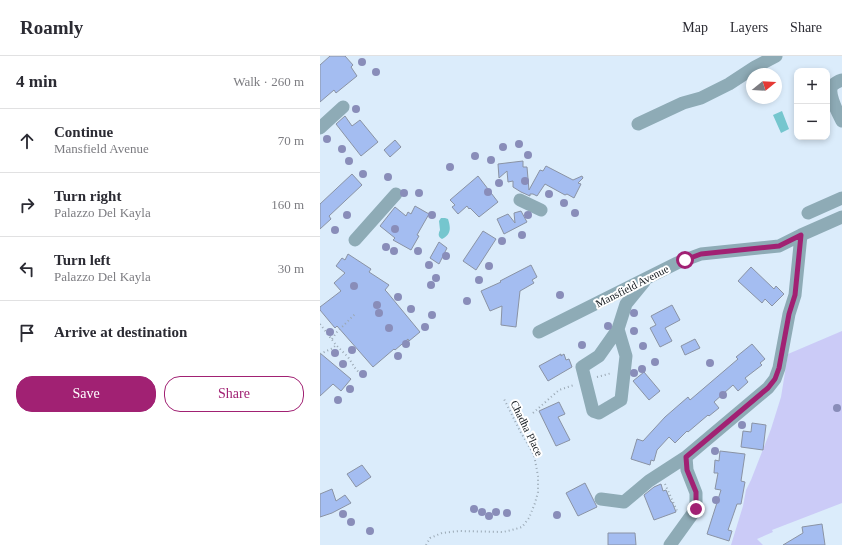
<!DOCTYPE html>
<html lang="en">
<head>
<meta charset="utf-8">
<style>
	:root { --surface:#fff; --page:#f2f2f3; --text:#2b2b33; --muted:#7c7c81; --line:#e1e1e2; --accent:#a12173 }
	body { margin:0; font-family:Georgia,serif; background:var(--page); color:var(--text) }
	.controls { position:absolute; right:12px; top:12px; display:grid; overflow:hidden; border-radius:8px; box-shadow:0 2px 6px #0003 }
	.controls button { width:36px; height:36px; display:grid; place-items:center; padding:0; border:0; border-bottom:1px solid var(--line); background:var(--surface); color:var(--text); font:20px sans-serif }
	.compass { position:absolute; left:426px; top:12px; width:36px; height:36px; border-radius:50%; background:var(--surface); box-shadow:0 2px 6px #0003; rotate:72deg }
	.stop { position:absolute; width:12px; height:12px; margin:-9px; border:3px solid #a12173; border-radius:50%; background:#fff }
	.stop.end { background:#a12173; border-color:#fff; box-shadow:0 1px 4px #0008 }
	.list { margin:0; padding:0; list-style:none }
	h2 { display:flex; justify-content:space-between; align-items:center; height:52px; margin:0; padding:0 16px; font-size:17px }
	h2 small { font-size:13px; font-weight:400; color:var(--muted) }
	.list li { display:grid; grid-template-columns:26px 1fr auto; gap:12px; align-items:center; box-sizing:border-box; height:64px; padding:0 16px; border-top:1px solid var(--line) }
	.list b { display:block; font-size:15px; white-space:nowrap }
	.list p { margin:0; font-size:13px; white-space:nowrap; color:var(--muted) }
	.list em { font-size:13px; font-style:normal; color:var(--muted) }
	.actions { display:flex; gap:8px; padding:12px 16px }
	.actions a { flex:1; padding:9px 0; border:1px solid var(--accent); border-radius:16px; text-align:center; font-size:14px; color:var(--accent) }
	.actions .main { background:var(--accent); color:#fff }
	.icon { flex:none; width:22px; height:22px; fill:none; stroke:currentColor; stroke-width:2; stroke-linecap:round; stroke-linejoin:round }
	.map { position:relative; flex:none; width:522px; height:489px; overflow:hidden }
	header { display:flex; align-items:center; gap:24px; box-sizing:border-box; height:56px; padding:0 20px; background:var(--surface); border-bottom:1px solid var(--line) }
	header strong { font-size:19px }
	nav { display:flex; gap:22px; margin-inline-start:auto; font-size:14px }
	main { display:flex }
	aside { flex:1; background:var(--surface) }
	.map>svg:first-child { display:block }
</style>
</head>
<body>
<header>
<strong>Roamly</strong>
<nav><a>Map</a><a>Layers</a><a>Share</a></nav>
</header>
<main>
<aside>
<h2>4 min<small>Walk · 260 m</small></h2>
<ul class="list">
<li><svg class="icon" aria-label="ahead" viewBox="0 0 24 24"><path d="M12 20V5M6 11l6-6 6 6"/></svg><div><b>Continue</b><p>Mansfield Avenue</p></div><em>70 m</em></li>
<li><svg class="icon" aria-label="right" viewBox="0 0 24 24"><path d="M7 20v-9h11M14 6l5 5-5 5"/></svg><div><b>Turn right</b><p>Palazzo Del Kayla</p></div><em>160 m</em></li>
<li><svg class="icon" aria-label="left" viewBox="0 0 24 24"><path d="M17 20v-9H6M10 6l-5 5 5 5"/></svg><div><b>Turn left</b><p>Palazzo Del Kayla</p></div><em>30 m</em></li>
<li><svg class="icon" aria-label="arrive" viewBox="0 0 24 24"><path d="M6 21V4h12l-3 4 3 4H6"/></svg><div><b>Arrive at destination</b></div></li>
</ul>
<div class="actions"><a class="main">Save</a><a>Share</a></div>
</aside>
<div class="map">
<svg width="522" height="489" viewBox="0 0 522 489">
	<rect width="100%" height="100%" fill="#dbecfb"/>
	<path fill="#cbcbf7" d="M522 275V447L452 474 453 476 437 483 443 489H411L423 450 426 434 431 424 451 373 461 341 468 298Z"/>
	<path fill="#75c6ce" d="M462 55 469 73 461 77 453 59Z
		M121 162H125L128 163C131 172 131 179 122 183 118 181 118 178 120 174L119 165Z"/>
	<path fill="#a4bdf1" stroke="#8a93a4" d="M10 0H25L33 9 31 11 37 20 16 37 14 34 0 46V9Z
		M25 60 32 70 40 64 58 86 41 100 16 68Z
		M75 84 81 91 70 101 64 94Z
		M203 105V111H207L209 134 220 114 223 115 226 110 253 124 262 120 263 122 258 127 261 128 254 142 247 138 245 139 225 128 217 140 213 138H210V140L201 136 193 131V125L188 126 187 115 179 122 178 108Z
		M32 118 42 129 9 160 11 163 0 173V148Z
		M158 120 178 146 159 161 150 152 149 153 147 150 138 158 132 151 135 149 130 144Z
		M95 150 109 158 97 179 99 180 91 194 73 184 75 182 60 170 75 151 86 160 88 156 91 158Z
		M201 155 207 166 184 178 177 163 188 158 195 167 194 157Z
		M163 175 176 183 156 214 143 205Z
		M119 186 127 192 119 208 110 202Z
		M28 198 51 213 49 216 69 229 65 234 67 236 100 276 89 285 88 283 75 294 74 293 53 311 17 270 15 272 0 254V251L21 235 14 227 25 217 16 210 22 202 25 204Z
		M211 209 217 221 212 224 214 227 200 235 196 271 181 269 182 250 170 255 161 235 181 226 180 225Z
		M431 211 454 233 456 230 464 238 452 250 445 243 442 247 418 225Z
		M352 249 360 264 345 272 352 285 340 291 330 272 336 269 331 260Z
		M375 283 380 292 365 299 361 290Z
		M432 288 445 303 440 307 442 309 425 322 428 326 418 335 413 329 394 346 399 352 389 360 388 359 368 376 367 375 355 387 349 381 337 394 334 405 331 404 330 409 311 403 317 383 323 385 345 361 368 341 370 344 418 303 416 301Z
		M0 297 31 323 21 335 13 328 0 340Z
		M241 298V300L244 298 246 304 249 303 252 311 228 325 219 310Z
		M324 316 340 335 329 344 313 325Z
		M239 346 245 358 238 361 250 384 236 390 219 355Z
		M432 367 446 369 443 394 421 391 423 375 431 376Z
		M400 395 425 398 421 425 425 426 421 448H417L408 474 412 475 409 485 387 478 401 434 395 433 398 417H394L395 404 399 405Z
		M42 409 51 421 36 431 27 418Z
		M265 427 277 451 258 460 246 437Z
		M341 428 343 435 346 434 351 446H352L356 456 334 464 324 439 334 431Z
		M12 433 16 445 25 439 31 447 12 457 0 461V438Z
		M502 468 505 489H463L483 477 482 471Z
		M288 477H315L316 489H288Z"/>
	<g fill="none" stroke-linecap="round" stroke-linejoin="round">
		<path stroke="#9aa8b4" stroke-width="2" stroke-dasharray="1 3" stroke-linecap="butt" d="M0 268 16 289 28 301 35 312 42 320
			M12 283 17 276 35 258
			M0 298 13 292 16 289
			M277 321 292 317
			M213 357 239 334 254 329
			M345 428 358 457
			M106 489 110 482 122 477 139 475 183 476 192 474 202 471 209 462 215 447 218 436V420L214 399 200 375 183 341"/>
		<path stroke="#8eabb6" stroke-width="13" d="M522 24C519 25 515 27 513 29 506 35 518 57 522 65
			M318 68 363 47 381 42 409 28 435 11 456 0
			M0 72 23 51
			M200 144 221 154
			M488 157 522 142
			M35 184 76 138
			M298 273 279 300 262 311 273 355 279 357 301 344 306 300 298 273 306 248 324 226
			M219 276 357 207 381 198 459 190 481 179 522 161
			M281 443 304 446 329 425 366 401
			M350 489 376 453V437L367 414 366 401 448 332 455 323 459 312 469 258 475 239 481 179"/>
	</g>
	<g fill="#898db9">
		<circle cx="42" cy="6" r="4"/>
		<circle cx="56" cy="16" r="4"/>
		<circle cx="36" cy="53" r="4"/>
		<circle cx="7" cy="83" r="4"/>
		<circle cx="199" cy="88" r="4"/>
		<circle cx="183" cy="91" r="4"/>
		<circle cx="22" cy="93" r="4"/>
		<circle cx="208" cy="99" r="4"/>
		<circle cx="155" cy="100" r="4"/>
		<circle cx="171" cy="104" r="4"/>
		<circle cx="29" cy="105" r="4"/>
		<circle cx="130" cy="111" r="4"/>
		<circle cx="43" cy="118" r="4"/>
		<circle cx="68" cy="121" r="4"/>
		<circle cx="205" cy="125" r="4"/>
		<circle cx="179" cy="127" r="4"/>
		<circle cx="168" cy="136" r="4"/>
		<circle cx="84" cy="137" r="4"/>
		<circle cx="99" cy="137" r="4"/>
		<circle cx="229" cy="138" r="4"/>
		<circle cx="244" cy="147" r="4"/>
		<circle cx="255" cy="157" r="4"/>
		<circle cx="27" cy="159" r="4"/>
		<circle cx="112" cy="159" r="4"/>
		<circle cx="208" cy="159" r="4"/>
		<circle cx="75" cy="173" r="4"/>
		<circle cx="15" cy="174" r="4"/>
		<circle cx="202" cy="179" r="4"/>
		<circle cx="182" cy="185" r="4"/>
		<circle cx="66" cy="191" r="4"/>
		<circle cx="74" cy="195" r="4"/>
		<circle cx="98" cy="195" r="4"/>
		<circle cx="126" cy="200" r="4"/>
		<circle cx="109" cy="209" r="4"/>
		<circle cx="169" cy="210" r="4"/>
		<circle cx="116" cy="222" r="4"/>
		<circle cx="159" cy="224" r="4"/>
		<circle cx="111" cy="229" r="4"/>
		<circle cx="34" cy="230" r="4"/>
		<circle cx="240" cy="239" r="4"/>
		<circle cx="78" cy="241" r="4"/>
		<circle cx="147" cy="245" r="4"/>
		<circle cx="57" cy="249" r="4"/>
		<circle cx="91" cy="253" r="4"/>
		<circle cx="59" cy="257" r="4"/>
		<circle cx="314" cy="257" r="4"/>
		<circle cx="112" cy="259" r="4"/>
		<circle cx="288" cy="270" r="4"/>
		<circle cx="105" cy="271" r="4"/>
		<circle cx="69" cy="272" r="4"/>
		<circle cx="314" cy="275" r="4"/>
		<circle cx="10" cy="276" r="4"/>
		<circle cx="86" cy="288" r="4"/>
		<circle cx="262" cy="289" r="4"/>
		<circle cx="323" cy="290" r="4"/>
		<circle cx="32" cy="294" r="4"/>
		<circle cx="15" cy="297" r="4"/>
		<circle cx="78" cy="300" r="4"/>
		<circle cx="335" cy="306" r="4"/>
		<circle cx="390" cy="307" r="4"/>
		<circle cx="23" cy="308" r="4"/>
		<circle cx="322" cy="313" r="4"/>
		<circle cx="314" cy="317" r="4"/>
		<circle cx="43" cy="318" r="4"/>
		<circle cx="30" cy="333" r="4"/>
		<circle cx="403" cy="339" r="4"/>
		<circle cx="18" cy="344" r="4"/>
		<circle cx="517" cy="352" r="4"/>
		<circle cx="422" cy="369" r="4"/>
		<circle cx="395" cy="395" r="4"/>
		<circle cx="396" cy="444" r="4"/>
		<circle cx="154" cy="453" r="4"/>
		<circle cx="162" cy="456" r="4"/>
		<circle cx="176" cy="456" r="4"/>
		<circle cx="187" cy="457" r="4"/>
		<circle cx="23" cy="458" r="4"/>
		<circle cx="237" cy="459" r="4"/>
		<circle cx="169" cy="460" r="4"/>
		<circle cx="31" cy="466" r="4"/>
		<circle cx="50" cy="475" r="4"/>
	</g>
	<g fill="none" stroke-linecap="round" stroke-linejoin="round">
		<path stroke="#a12173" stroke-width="5" d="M365 204 381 198 459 190 481 179 475 239 469 258 459 312 455 323 448 332 366 401 367 414 376 436V453"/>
	</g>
	<g text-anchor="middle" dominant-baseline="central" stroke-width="4" stroke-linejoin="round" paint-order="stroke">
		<g font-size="11" fill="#13191e" stroke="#fff">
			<text transform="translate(312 230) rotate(-27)">Mansfield Avenue</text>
			<text transform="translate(207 372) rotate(64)">Chadha Place</text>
		</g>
	</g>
</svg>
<div class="controls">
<button>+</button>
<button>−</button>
</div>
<svg class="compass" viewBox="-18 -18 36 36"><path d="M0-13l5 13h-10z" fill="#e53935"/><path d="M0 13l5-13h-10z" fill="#7c7c81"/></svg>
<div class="stop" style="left:365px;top:204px"></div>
<div class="stop end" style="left:376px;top:453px"></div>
</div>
</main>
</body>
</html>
